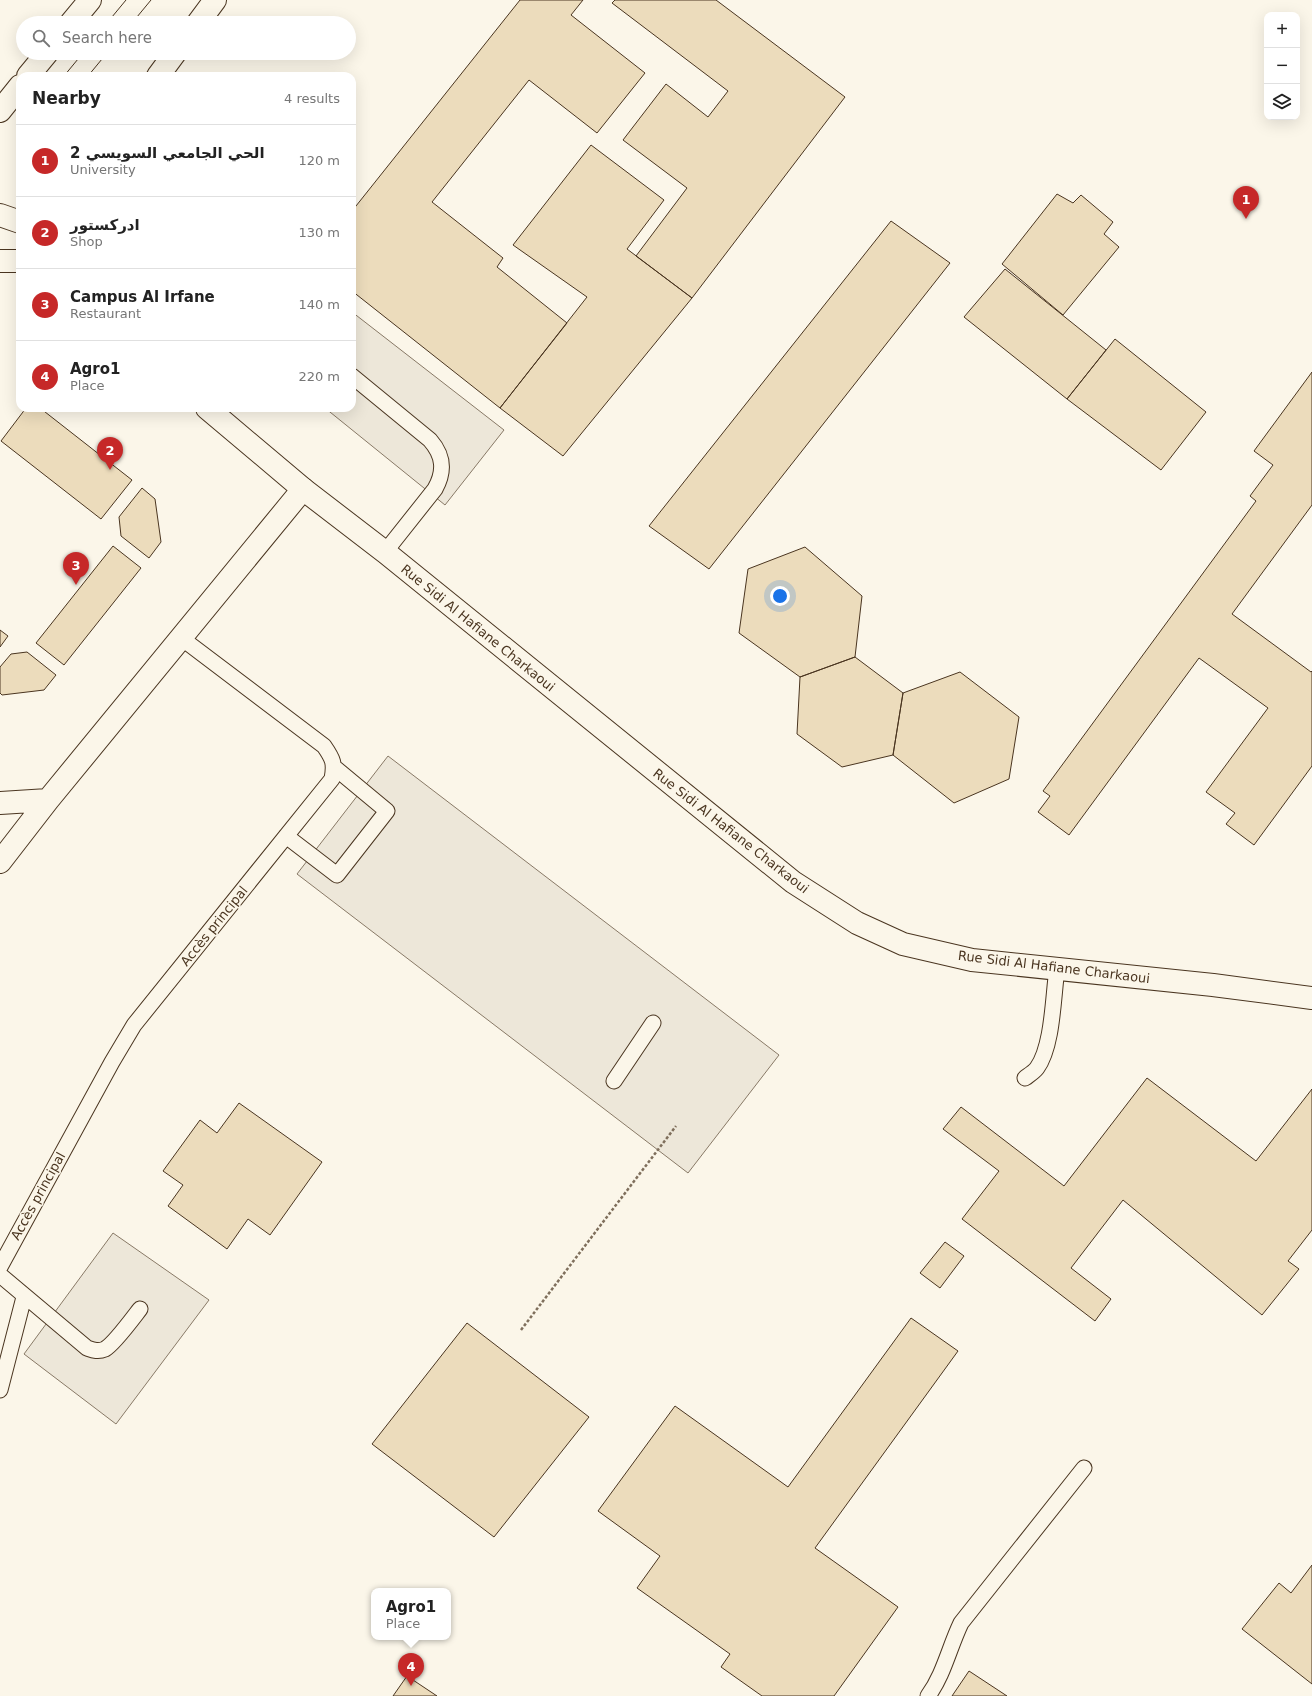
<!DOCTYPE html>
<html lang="en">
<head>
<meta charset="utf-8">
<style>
	:root { --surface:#fff; --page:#f6f6f6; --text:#222; --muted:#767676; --line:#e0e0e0; --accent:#c62828 }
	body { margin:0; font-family:"DejaVu Sans","Noto Naskh Arabic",sans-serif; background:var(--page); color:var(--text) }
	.controls { position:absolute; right:12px; top:12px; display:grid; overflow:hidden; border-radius:8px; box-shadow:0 4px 16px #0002 }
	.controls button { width:36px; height:36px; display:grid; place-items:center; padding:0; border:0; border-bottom:1px solid var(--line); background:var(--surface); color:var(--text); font:20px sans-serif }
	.you { position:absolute; left:780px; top:596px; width:14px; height:14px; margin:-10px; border:3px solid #fff; border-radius:50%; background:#1a73e8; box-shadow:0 0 0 6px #1a73e833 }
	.badge { display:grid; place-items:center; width:26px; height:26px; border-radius:50%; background:var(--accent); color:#fff; font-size:13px; font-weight:700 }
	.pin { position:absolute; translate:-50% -33px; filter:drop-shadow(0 1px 2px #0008) }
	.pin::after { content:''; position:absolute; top:21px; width:14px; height:12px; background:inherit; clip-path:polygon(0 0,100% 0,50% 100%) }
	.popup { position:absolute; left:371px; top:1588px; width:80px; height:52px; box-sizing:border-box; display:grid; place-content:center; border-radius:8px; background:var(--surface); filter:drop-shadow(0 1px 3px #0005); font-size:13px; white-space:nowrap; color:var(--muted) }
	.popup b { font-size:15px; color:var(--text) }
	.popup::after { content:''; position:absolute; left:50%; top:100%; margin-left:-8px; border:8px solid transparent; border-top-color:var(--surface) }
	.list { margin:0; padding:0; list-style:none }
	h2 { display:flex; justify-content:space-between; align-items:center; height:52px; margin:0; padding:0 16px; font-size:17px }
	h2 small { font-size:13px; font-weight:400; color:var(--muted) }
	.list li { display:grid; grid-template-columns:26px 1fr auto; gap:12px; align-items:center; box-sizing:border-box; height:72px; padding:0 16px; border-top:1px solid var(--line) }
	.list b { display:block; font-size:15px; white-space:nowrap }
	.list p { margin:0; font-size:13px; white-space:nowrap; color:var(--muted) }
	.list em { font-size:13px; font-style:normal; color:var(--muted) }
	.icon { flex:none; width:22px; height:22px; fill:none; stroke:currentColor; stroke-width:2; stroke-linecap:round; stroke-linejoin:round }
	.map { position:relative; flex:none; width:1312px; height:1696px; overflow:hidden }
	.search { position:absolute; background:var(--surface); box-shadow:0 4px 16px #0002; left:16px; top:16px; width:340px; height:44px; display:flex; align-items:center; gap:10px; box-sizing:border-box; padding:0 14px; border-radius:22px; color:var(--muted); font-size:15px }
	.panel { position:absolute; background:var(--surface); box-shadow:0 4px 16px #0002; left:16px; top:72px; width:340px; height:340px; border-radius:12px }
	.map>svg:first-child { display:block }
</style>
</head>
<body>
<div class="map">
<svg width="1312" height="1696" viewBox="0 0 1312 1696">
	<rect width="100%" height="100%" fill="#fbf6e9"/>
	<path fill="#ede7d9" stroke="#887966" d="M352 312 504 430 445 505 325 408H352Z
		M388 756 779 1055 688 1173 297 874Z
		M113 1233 209 1300 116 1424 24 1354Z"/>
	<path fill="#ecdcbc" stroke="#4a3520" d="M520 0H583L571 15 645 73 597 133 529 80 432 202 503 258 497 267 567 323 500 408 352 291V211Z
		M615 0H716L845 97 692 298 636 256 687 188 623 140 666 84 708 117 728 91 612 3Z
		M591 145 664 200 627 249 692 298 563 456 500 408 587 297 513 245Z
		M1057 194 1073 203 1081 195 1113 222 1104 234 1119 247 1063 315 1002 264Z
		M891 221 950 263 709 569 649 526Z
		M1005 269 1106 350 1067 399 964 317Z
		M1115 339 1206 412 1161 470 1067 399Z
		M1312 372V505L1232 614 1311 672 1312 671V766L1254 845 1226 824 1235 813 1206 792 1268 708 1199 658 1069 835 1038 812 1050 796 1043 791 1256 501 1250 496 1273 465 1254 451Z
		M26 408H40L132 480 101 519 1 441Z
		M142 488 155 499 161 542 149 558 121 536 119 517Z
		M113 546 141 568 64 665 36 643Z
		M805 547 862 596 855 657 800 677 739 633 748 569Z
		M0 630 8 636 0 647Z
		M27 652 56 675 44 690 2 695 0 693V667L11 654Z
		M855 657 903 693 893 755 842 767 797 734 800 677Z
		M960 672 1019 717 1009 779 954 803 893 755 903 693Z
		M1147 1078 1256 1161 1312 1089V1230L1288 1261 1299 1269 1262 1315 1123 1200 1071 1268 1111 1299 1095 1321 962 1219 999 1171 943 1129 961 1107 1064 1186Z
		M239 1103 322 1162 270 1235 248 1219 227 1249 168 1206 183 1185 163 1171 200 1120 217 1133Z
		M945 1242 964 1256 940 1288 920 1273Z
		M911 1318 958 1351 815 1548 898 1607 834 1696H762L721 1667 730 1654 637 1588 660 1556 598 1511 675 1406 788 1487Z
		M467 1323 589 1417 494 1537 372 1444Z
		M1312 1565V1684L1242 1629 1279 1583 1291 1593Z
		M969 1671 1007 1696H952Z
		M407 1676 437 1696H393Z"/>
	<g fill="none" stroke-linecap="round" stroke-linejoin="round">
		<defs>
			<path id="lane" d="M352 376 430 440C444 456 445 471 435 489L385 552
				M286 836 337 875 387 811 334 767
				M1025 1078C1029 1075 1034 1072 1037 1068 1053 1046 1053 996 1057 969
				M614 1081 653 1023
				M0 1267 112 1062 134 1025 332 779C335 763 333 759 324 746L180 637
				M0 1275 87 1348C93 1350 98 1352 105 1349 114 1344 133 1318 140 1309
				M0 1390 24 1297
				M928 1696C944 1674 949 1648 961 1623L1084 1468"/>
			<path id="street" d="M303 489 385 552 793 882 857 923 903 944 972 960 1213 985 1312 998"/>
			<path id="secondary" d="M71 23 90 0
				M198 23 215 0
				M28 76 47 53
				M158 76 175 53
				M0 111 20 86
				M0 215 20 222
				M0 261H20
				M0 803 48 800
				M0 862 48 800 303 489 207 408"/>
		</defs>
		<use href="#lane" stroke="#4a3520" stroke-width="17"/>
		<use href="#street" stroke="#4a3520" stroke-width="24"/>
		<use href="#secondary" stroke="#4a3520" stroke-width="24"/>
		<path stroke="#7f6f5c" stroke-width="2.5" stroke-dasharray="3 2" stroke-linecap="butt" d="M521 1330 676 1126"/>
		<use href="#lane" stroke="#fbf6e9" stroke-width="15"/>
		<use href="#street" stroke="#fbf6e9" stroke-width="22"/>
		<use href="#secondary" stroke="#fbf6e9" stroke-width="22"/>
		<path stroke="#4a3520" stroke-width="1" d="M107 23 126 0
			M132 23 151 0
			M64 76 83 53
			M88 76 107 53
			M19 132 20 131"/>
	</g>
	<g text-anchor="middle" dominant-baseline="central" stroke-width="3" stroke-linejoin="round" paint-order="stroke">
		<g font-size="13" fill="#4a3520" stroke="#fbf6e9">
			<text transform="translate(478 628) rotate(39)">Rue Sidi Al Hafiane Charkaoui</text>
			<text transform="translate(731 831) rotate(38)">Rue Sidi Al Hafiane Charkaoui</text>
			<text transform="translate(214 926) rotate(-51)">Accès principal</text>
			<text transform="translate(1054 967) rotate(7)">Rue Sidi Al Hafiane Charkaoui</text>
			<text transform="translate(38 1196) rotate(-61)">Accès principal</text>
		</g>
	</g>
</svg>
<div class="controls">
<button>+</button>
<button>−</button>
<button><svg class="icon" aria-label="layers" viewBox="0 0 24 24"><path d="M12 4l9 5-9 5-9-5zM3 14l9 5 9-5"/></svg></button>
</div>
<div class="you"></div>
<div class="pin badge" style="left:1246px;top:219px">1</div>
<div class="pin badge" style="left:110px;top:470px">2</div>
<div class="pin badge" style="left:76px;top:585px">3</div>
<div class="pin badge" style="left:411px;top:1686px">4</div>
<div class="popup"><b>Agro1</b>Place</div>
<div class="search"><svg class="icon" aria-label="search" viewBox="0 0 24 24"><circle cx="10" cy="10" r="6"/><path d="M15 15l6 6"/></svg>Search here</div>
<section class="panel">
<h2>Nearby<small>4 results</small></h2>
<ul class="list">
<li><span class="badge">1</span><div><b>الحي الجامعي السويسي 2</b><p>University</p></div><em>120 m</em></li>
<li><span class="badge">2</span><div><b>ادركستور</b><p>Shop</p></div><em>130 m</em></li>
<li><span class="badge">3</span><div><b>Campus Al Irfane</b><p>Restaurant</p></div><em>140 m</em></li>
<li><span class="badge">4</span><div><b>Agro1</b><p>Place</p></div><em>220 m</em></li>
</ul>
</section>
</div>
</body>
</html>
